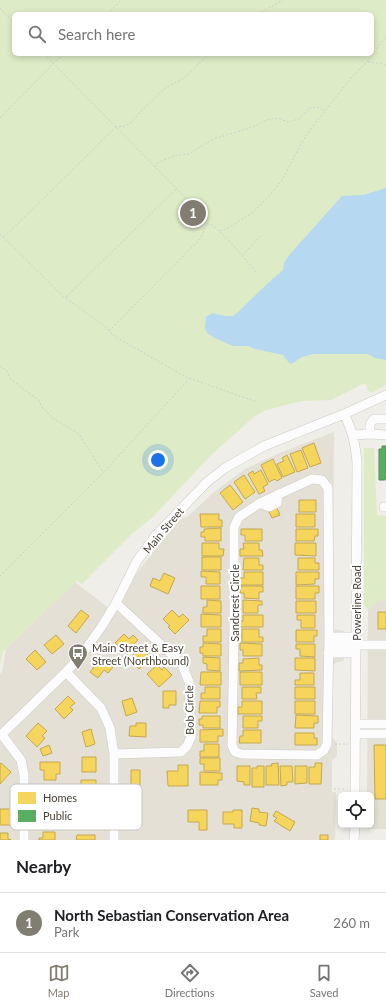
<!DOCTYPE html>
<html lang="en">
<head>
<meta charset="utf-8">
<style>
	:root { --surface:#fff; --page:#f2f2f2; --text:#202124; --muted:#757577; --line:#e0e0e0; --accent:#827d73 }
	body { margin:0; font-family:Lato,sans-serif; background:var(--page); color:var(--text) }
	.controls { position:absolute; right:12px; bottom:12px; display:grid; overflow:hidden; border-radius:6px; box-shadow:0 2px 6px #0003 }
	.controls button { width:36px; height:36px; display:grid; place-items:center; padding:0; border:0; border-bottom:1px solid var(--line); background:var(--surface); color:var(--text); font:20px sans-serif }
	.you { position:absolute; left:158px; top:460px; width:14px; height:14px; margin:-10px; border:3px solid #fff; border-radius:50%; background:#1a73e8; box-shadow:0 0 0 6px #1a73e833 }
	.badge { display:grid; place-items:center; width:26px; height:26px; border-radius:50%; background:var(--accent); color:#fff; font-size:13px; font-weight:700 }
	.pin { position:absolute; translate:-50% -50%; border:2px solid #fff; box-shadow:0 1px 4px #0006 }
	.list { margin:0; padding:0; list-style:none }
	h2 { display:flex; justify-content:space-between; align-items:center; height:52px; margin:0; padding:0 16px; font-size:17px }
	h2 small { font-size:13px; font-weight:400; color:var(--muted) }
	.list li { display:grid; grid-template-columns:26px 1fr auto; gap:12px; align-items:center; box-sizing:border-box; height:60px; padding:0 16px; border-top:1px solid var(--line) }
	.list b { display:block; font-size:15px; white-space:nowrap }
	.list p { margin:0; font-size:13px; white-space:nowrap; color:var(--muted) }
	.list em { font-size:13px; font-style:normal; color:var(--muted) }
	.icon { flex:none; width:22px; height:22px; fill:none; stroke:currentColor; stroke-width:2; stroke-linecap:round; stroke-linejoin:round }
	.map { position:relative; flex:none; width:386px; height:840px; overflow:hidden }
	.search { position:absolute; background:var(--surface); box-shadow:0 2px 6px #0003; left:12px; right:12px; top:12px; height:44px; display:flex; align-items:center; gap:10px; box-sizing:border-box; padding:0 14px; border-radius:6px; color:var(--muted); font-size:15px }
	.sheet { height:112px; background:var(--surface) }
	nav { display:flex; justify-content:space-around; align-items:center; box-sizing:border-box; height:56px; border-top:1px solid var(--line); background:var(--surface); font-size:11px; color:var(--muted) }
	nav a { display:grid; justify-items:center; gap:2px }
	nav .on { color:var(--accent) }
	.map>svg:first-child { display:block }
</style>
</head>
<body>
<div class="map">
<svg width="386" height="840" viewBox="0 0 386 840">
	<rect width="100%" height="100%" fill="#f0eee8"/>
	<path fill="#e5e0d5" d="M334 432 333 629 344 631V660L333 664 332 737 337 743V756L332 761V792H336L335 840H0V674L2 672 6 649 75 582 115 613 135 576 156 548 181 518 187 517 214 492 245 469 282 452Z
		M378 601H386V829H367V825H371V795H367L368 610Z"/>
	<path fill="#ddecc6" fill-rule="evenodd" d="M0 0H386V385L371 393 369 392 365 383 331 400 302 401 266 410 255 416 210 456 153 517 134 532 82 584 77 581 3 652 0 664ZM14 14H372V54H14Z
		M364 448H374L377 515 386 516V601H378L368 610 364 605Z"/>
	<path fill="#b6d8f1" d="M386 188V360L375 358 368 354H313L302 357 293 363 290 364 283 355 255 349 248 346H233L215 338 208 334 205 328 206 317 212 313 225 316H233L238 312 267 284 283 270 284 263 290 254 342 196 363 195Z"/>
	<path fill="#f6d55c" stroke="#c2a850" d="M314 443 321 463 310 467 302 448Z
		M301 450 308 468 297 472 290 454Z
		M287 455 295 472 283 477 277 464 284 461 282 458Z
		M273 459 282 478 277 481 275 479 269 482 261 465Z
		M261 470 268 484 263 487 265 491 259 494 248 474 253 471 254 474Z
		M244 475 255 492 245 499 234 482Z
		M230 485 243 502 233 510 220 493Z
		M299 500H316V512H299Z
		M276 506 280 515 272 518 268 510Z
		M200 514H219V520H222V527H201Z
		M296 514H315V527H296Z
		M221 528V541H205V537H201V532H204V529Z
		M241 529H262V541H245V535H241Z
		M296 529H318V536H315L314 541H296Z
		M202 543H219V549H224L223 556H202Z
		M243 543H259V550H262L263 556H240V549H244Z
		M295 543H316V556L295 555Z
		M202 557H221V570H202Z
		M244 558H259V565H263V570H243Z
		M298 558H315V563H319V570H298Z
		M201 571 220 572V584H206V577H201Z
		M244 572H263V585H240V578H244Z
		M296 572H319V579H315V584L296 585Z
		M164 573 175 578 168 594 150 586 153 578 160 581Z
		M201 586H220V599H201Z
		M241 586H263V592H259V599L244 598V593H240Z
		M296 586H319V593H315V599H296Z
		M207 600 221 601V613H203V607H207Z
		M243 600 262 601V605H258V613H243Z
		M296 601H316V613H296Z
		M81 610 89 616 76 633 68 626Z
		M172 610 179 617 183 614 189 620 175 634 168 627 170 626 163 619Z
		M378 612H386V629H378Z
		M201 614 221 615V627H201Z
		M243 615H263V627H240V621H243Z
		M297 615H315V628H301V620H297Z
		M207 629H221V642H203V636H207Z
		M242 629H259V637H263V642H242Z
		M296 630H317V636H314V642H296Z
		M124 634 129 639 133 635 138 640 125 653 115 643Z
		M56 635 64 644 52 654 44 645Z
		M203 643 221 644V656H203V653H200V647H203Z
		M240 643 262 644V656H243V650H240Z
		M296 644H315V657L300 656V649H296Z
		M143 645 150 652 142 660 146 663 139 669 129 659Z
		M35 650 46 662 37 670 26 659Z
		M203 657 220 658V671L207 670V664L203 663Z
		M101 658 113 667 108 673 104 670 98 678 90 672Z
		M259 658V665H262V670L239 671V663H243V659Z
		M295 658H315V671L295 670Z
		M157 665 162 670 164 667 172 675 159 687 147 674Z
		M201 672H221V685H200Z
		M240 672H262V685H240Z
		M300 673H314V685H295V680H300Z
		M205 687H220V699H201V693H205Z
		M242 687H261V693H256L257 699H242Z
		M295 687H315V699H295Z
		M163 691H176V705H169V708H163Z
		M68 696 75 703 70 707 73 710 64 719 55 709Z
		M132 698 137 712 126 716 122 701Z
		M200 701H220V707H217V713H199Z
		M242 701H262V714H238V707H242Z
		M295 701H315V714H295Z
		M296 715 318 716V723H314V728H295Z
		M202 716H220V728H203V725H199V719H202Z
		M243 716H262V721H258V728H243Z
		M38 723 47 731 42 736 45 738 37 747 26 736Z
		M136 723H146V737L129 736 130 726H136Z
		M91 729 95 744 86 747 82 732Z
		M223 729V736H218V742H200V730Z
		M243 730H261V743H239L240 736H243Z
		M295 733H314V738H317V745H295Z
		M204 744H219V757H200V751H204Z
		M49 745 52 753 43 756 40 749Z
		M374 745H386V799H375Z
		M82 757H96V772H82Z
		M200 758H220V771H204V764H200Z
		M40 762H60V774H56V780H44V770H40Z
		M1 763 11 772 0 784V764Z
		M278 763 279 785H266V766H272L271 764Z
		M315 763H322L321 784H309V767H315Z
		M178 765H188V786H168L167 771H178Z
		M237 766H250V785H244V782L237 781Z
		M257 766H264V787H252V768H257Z
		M280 766H292L293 782H287V785L281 786Z
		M295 766H307V783L295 784Z
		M131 770H140V786H131Z
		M200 772 222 773V780H218V785H200Z
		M81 780H96V796H81Z
		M252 808 259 809V812L268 813 266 826 259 825V823L250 821Z
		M0 809H11V825H0Z
		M188 810H207V830H199V822H188Z
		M233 810H242V828H234V824H223V812H233Z
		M276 811 295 822 290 831 274 821 277 818 273 816Z
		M43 832H55V840H39V838H43Z
		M0 833H8V839L11 840H0Z
		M77 835H95V840H76Z
		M320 835H328V840H320Z"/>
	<path fill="#5aae61" stroke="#548d54" d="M382 446H386V474L385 480H379V449H382Z"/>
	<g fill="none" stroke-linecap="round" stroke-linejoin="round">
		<defs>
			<path id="minor" d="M344 414C353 431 355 443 357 462L355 795
				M370 434 386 435
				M353 435 370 434V424L374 419H386
				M312 479 322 480 328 488 329 637 327 744 324 750 317 755 242 754 235 752 232 745 234 627V527L239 517 260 503Z
				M260 503 269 507 277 503 278 494
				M384 507H386
				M329 637H356
				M329 645H386
				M328 653H356
				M66 672 101 708 110 728 114 754V840
				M355 724H386
				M355 734H386
				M2 735 21 760 24 775V840
				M0 736 66 672 83 653 102 626 116 603 137 561 156 535 207 482 225 468 264 446 344 414 386 395
				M114 754 181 752 187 746 191 737 189 682 182 664 116 603
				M354 840 355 825"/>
		</defs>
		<use href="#minor" stroke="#cdcac4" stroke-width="10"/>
		<path stroke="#d1cec9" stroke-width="1" stroke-dasharray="2 2" stroke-linecap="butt" d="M0 8 14 23
			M108 14 116 5 121 0
			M258 14 283 0
			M44 54 176 188 195 208 206 224H211C229 239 243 256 257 274
			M368 62 379 63 386 65
			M0 118 53 64 59 58 67 54
			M155 167 159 162 177 155 189 154 213 139 253 127 267 120 278 118 288 122 299 119 309 108 317 107 325 111
			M220 231 228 228 252 213 269 196 282 180 302 142 316 122 351 78 367 62 386 36
			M0 234 63 296 106 327 114 336 186 377 257 402
			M4 237 116 127 125 126 132 122 141 111 164 89 184 78 209 54
			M243 255 261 235
			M66 297 176 189
			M109 331 201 238 206 225
			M0 366 7 371 10 378 27 392 39 400 41 406 53 418 79 434 103 472
			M0 576 104 472 189 379
			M335 744H348
			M334 789H346"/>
		<use href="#minor" stroke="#fdfcfc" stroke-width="9"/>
	</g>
	<defs>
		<symbol id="bus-pin" viewBox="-11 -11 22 30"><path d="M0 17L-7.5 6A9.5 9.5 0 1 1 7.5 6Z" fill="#827d73" stroke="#fff"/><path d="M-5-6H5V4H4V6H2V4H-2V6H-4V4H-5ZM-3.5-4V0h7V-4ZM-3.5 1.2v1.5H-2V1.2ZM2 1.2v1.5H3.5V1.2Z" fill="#fff"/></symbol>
	</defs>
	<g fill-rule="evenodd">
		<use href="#bus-pin" x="67" y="642" width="22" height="30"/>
	</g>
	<g text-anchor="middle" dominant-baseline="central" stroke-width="4" stroke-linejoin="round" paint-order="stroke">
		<g font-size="11" fill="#474034" stroke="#fff">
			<text transform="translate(163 530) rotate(-50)">Main Street</text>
			<text transform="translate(234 603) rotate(-90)">Sandcrest Circle</text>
			<text transform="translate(356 603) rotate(-90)">Powerline Road</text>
			<text transform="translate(189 710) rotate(-91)">Bob Circle</text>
		</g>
		<g font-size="11" fill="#474034" stroke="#fff" text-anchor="start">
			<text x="92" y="647">Main Street &amp; Easy<tspan x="92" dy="13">Street (Northbound)</tspan></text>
		</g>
	</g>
	<rect x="10" y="784" width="132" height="46" rx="6" fill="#fff" stroke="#c8c6c2" stroke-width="1"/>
	<rect x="18" y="792" width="18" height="12" fill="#f6d55c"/>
	<rect x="18" y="810" width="18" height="12" fill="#5aae61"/>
	<g font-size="11" fill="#474034">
		<text x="43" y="802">Homes</text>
		<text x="43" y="820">Public</text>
	</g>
</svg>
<div class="controls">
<button><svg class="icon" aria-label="locate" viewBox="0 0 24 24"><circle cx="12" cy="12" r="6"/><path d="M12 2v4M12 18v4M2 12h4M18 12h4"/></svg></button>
</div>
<div class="you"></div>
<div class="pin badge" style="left:193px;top:213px">1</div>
<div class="search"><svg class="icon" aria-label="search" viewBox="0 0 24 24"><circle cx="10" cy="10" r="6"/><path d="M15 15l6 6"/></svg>Search here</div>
</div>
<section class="sheet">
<h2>Nearby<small></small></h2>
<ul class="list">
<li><span class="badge">1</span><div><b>North Sebastian Conservation Area</b><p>Park</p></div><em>260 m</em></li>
</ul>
</section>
<nav>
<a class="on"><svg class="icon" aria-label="map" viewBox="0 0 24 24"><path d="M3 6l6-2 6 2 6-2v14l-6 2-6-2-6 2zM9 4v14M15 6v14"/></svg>Map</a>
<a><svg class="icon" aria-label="directions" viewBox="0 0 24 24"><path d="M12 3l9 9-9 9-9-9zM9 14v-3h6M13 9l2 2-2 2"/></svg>Directions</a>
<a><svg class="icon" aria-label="saved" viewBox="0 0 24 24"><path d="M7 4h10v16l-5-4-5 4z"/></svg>Saved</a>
</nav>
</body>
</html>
